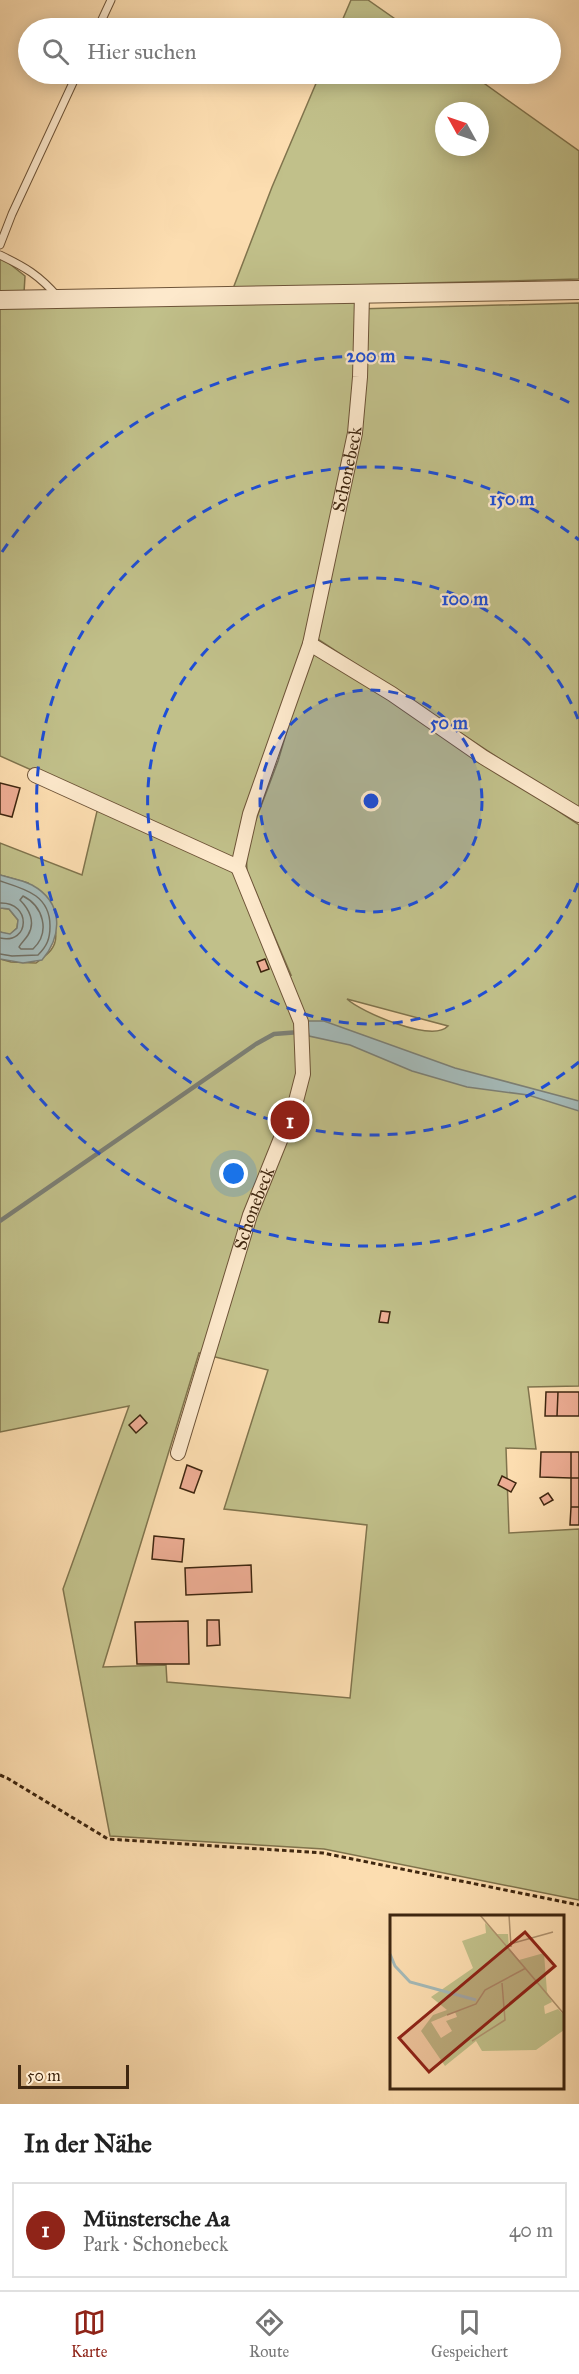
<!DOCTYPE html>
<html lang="de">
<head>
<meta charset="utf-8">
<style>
	:root { --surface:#fff; --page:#f6f6f6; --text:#222; --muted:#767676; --line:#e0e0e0; --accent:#8f2418 }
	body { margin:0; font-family:"IM FELL Great Primer",serif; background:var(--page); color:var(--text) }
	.compass { position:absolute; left:435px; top:102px; width:54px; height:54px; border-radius:50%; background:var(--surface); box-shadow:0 3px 15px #0003; rotate:310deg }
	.scale { position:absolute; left:18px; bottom:15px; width:111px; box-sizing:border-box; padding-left:6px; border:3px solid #3f2710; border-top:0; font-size:16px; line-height:21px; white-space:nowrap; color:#3f2710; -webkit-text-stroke:4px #fde9cc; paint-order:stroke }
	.you { position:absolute; left:234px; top:1174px; width:21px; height:21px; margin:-15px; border:4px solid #fff; border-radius:50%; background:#1a73e8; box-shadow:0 0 0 9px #1a73e833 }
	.badge { display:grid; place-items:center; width:39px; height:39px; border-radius:50%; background:var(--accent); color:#fff; font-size:20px; font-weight:700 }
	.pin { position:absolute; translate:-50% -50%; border:3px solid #fff; box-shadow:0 2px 6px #0006 }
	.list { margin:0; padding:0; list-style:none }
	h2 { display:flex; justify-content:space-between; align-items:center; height:78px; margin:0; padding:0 24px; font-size:26px }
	h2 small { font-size:20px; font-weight:400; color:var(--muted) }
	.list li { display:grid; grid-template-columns:39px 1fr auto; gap:18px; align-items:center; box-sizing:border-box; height:96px; margin:0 12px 12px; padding:0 12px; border:2px solid var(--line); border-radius:0px }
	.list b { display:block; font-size:22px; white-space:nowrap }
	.list p { margin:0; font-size:20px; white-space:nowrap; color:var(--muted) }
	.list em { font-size:20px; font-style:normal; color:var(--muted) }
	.icon { flex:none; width:33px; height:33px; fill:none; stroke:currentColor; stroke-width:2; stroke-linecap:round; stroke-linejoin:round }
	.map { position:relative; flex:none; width:579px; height:2104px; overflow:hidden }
	.search { position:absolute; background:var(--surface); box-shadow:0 3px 15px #0003; left:18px; right:18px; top:18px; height:66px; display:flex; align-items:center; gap:15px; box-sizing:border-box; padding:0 21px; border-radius:33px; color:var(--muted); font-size:22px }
	.sheet { height:186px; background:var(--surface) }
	nav { display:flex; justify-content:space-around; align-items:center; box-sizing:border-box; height:84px; border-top:2px solid var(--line); background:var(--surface); font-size:16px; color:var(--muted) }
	nav a { display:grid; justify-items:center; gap:3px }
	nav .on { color:var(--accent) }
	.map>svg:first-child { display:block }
</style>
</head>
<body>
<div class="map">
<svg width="579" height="2104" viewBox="0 0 579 2104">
	<rect width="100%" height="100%" fill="#fcddb0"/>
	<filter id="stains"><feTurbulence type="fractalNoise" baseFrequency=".00333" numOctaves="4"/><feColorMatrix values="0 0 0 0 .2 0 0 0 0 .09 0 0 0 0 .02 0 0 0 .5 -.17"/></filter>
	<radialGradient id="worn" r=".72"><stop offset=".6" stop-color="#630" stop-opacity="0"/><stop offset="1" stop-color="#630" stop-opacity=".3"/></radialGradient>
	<path fill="#c1c08a" stroke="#80744d" stroke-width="1.5" fill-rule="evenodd" d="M351 0H368L408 28H339Z
		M320 74H471L579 151V279L353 285 356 309 579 303V811L307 632 236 861 0 756V303L229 299 272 187ZM444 111H480V147H444Z
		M0 256 25 276 24 293H0Z
		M312 647 579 825V1386L528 1387 536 1449 506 1448 509 1533 579 1529V1900L324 1849 110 1836 63 1589 129 1406 0 1432V959L11 962 36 963C41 959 47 955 51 950 67 930 39 900 28 883L0 875V843L82 875 98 807 231 865 277 973 291 975 247 872 246 846 278 761ZM347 999 448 1026C432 1043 361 1012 347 999ZM199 1353 268 1370 224 1509 367 1525 350 1698 167 1682 166 1665 103 1667Z
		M0 908 9 909 18 920 17 928 10 935 0 932Z"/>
	<path fill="#a4b9b7" stroke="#7c7f74" stroke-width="1.5" d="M0 875C10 878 22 880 32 885 63 902 63 935 42 960L23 963 0 959V932L10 934 17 928 18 920 9 909 0 908Z
		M306 1021H324L455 1068 579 1101V1111L528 1095 467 1087 412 1071 350 1045 309 1036Z"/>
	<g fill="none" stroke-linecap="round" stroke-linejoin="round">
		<path stroke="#727064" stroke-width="1.5" d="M0 881C25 889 50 895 50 926 50 939 47 946 38 955L12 956 0 954
			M23 896C43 906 51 932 33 949H21L19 947C21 943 25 940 28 935 36 922 29 909 20 900Z
			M0 903C32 902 30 945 0 938"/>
		<path stroke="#7c7f74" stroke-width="4.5" d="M0 1221 256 1044 274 1034 300 1032"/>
	</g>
	<path fill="#edad94" stroke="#3f2710" stroke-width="1.5" d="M0 783 20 788 12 817 0 814Z
		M265 959 269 969 261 972 257 962Z
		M381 1311 390 1312 388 1323 379 1322Z
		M546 1392H558L557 1416H545Z
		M558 1392H579V1416H557Z
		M140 1415 147 1423 136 1433 129 1425Z
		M541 1452H571V1478L540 1477Z
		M571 1452H579V1478H571Z
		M187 1465 202 1471 194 1493 180 1488Z
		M502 1476 516 1483 511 1492 498 1485Z
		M571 1478H579V1507H571Z
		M548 1493 553 1500 544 1505 540 1498Z
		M571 1507H579V1525H570Z
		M154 1536 184 1539 182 1562 152 1559Z
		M251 1565 252 1592 186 1595 185 1568Z
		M207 1620H219L220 1645 207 1646Z
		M188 1621 189 1664H137L135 1622Z"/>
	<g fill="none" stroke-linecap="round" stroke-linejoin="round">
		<defs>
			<path id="service" d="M98 28 111 0
				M0 245 12 214 77 74
				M0 255C25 267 39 275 58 297"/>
			<g id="minor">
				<path d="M310 644 392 694 483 757 579 815"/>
				<path d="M35 775 238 867"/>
				<path id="s1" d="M178 1453 250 1215 296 1101 303 1074 301 1022 238 867 250 814 310 644 355 433 360 377 362 294"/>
			</g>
			<path id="tertiary" d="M0 300 579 290"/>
		</defs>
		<use href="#service" stroke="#6e5438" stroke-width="9"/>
		<use href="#minor" stroke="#6e5438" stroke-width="16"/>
		<use href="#tertiary" stroke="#6e5438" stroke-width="20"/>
		<path stroke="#3f2710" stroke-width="3" stroke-dasharray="4.5 3" stroke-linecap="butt" d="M0 1775 7 1778 108 1839 323 1853 579 1905"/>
		<use href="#service" stroke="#fde9cc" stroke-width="7"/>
		<use href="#minor" stroke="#fde9cc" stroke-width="14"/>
		<use href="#tertiary" stroke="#fde9cc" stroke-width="18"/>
	</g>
	<circle cx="371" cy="801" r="111" fill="#1d4ed8" fill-opacity=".12"/>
	<g fill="none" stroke="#1d4ed8" stroke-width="3" stroke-dasharray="10 8">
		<circle cx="371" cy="801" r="111"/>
		<path d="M578 883A223 223 0 1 1 578 719"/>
		<path d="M579 1062A334 334 0 1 1 579 540"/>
		<path d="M576 1196A445 445 0 0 1 2 1050M2 552A445 445 0 0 1 576 406"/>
	</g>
	<g text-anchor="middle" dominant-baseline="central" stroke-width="4.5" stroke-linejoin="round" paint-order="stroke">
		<g font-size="18" fill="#3f2710" stroke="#fde9cc">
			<text stroke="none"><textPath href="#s1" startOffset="1032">Schonebeck</textPath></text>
			<text stroke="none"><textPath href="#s1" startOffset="256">Schonebeck</textPath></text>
		</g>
	</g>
	<g transform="translate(390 1915)">
		<rect width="174" height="174" fill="#fcddb0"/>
		<path d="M95 8 107 19H118L119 33 129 45 154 38 157 77 162 87 154 91 155 99 168 94 174 100V115L146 135 92 136 86 126 55 151 31 116 43 100 57 95 41 82 83 53 72 26 96 18ZM65 97 67 102 56 106 62 116 51 123 41 107Z" fill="#c1c08a" fill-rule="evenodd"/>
		<path fill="none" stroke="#a4b9b7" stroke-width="3" d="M0 39 5 51 20 67 86 85"/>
		<path fill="none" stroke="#b09470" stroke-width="1.5" d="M90 0 174 99M119 0 121 32M120 29 163 17M57 100 86 89 95 75 136 53M82 126 115 105 112 68"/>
		<path fill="#8f2418" fill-opacity="0.15" stroke="#8f2418" stroke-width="3" d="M135 17 165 51 39 157 9 123Z"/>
		<rect width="174" height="174" fill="none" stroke="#3f2710" stroke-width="3"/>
	</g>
	<circle cx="371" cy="801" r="9" fill="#1d4ed8" stroke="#fde9cc" stroke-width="3"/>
	<g font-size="18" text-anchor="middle" font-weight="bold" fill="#1d4ed8" stroke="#fde9cc" stroke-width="4.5" stroke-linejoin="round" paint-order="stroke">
		<text x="371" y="362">200 m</text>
		<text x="512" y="505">150 m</text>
		<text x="465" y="605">100 m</text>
		<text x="449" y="729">50 m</text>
	</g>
	<rect width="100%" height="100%" filter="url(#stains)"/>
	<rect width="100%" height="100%" fill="url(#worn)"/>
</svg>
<svg class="compass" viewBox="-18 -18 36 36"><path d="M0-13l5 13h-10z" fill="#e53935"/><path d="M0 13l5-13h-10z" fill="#767676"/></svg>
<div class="scale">50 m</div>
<div class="you"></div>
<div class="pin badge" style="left:290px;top:1120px">1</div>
<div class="search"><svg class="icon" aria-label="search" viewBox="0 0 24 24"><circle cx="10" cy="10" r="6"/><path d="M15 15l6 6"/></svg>Hier suchen</div>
</div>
<section class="sheet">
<h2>In der Nähe<small></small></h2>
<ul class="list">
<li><span class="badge">1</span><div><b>Münstersche Aa</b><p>Park · Schonebeck</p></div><em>40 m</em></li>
</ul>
</section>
<nav>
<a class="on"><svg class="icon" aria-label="map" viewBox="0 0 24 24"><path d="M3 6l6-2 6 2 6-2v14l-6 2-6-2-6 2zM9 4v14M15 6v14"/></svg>Karte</a>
<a><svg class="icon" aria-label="directions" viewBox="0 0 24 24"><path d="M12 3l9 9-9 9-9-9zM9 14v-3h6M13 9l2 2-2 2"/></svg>Route</a>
<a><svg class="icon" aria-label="saved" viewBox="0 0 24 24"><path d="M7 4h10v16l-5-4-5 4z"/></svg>Gespeichert</a>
</nav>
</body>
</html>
